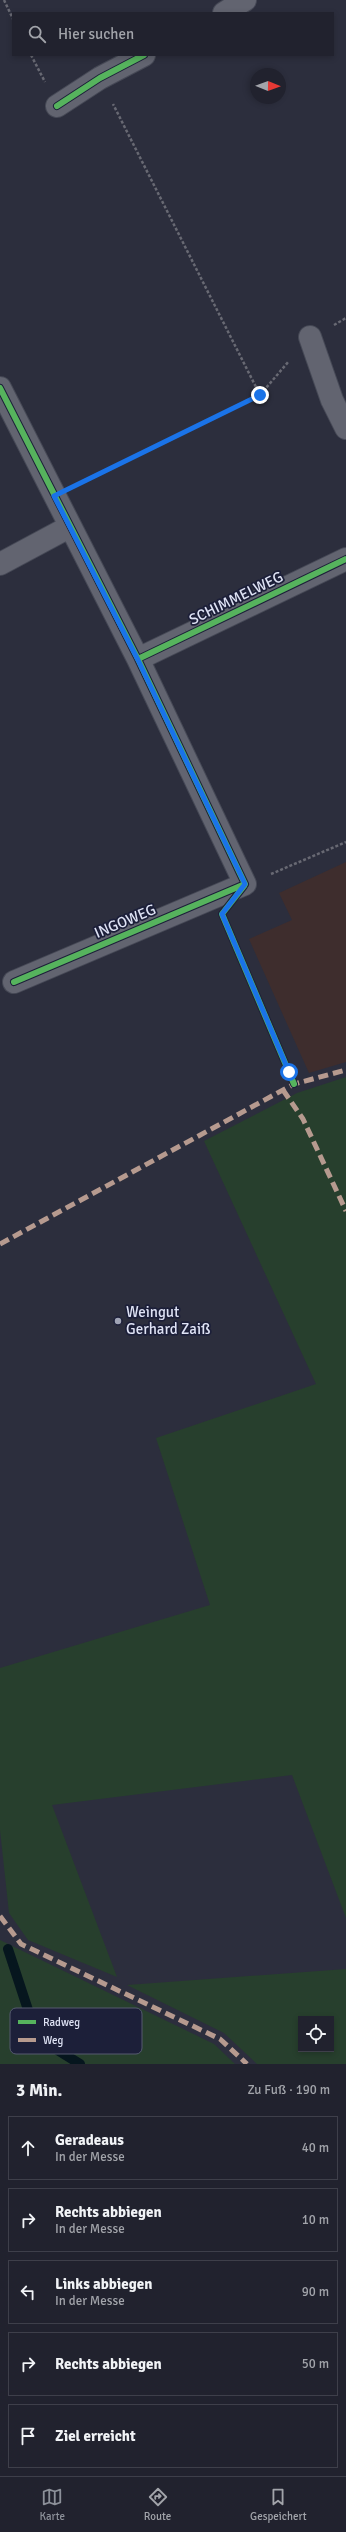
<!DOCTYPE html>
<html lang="de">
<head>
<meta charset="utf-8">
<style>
	:root { --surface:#21222e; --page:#2d2f3a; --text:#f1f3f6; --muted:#a2a4aa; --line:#3e3f4a; --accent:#8c9099 }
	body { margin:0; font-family:Signika,sans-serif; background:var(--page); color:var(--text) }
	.controls { position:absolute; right:12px; bottom:12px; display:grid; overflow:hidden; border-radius:0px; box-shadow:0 2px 6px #0003 }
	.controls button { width:36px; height:36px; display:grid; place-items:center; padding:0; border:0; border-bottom:1px solid var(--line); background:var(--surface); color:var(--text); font:20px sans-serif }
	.compass { position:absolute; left:250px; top:68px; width:36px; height:36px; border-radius:50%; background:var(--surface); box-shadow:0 2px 6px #0003; rotate:91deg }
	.stop { position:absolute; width:12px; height:12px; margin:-9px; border:3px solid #1a73e8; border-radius:50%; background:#fff }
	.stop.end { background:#1a73e8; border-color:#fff; box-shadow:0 1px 4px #0008 }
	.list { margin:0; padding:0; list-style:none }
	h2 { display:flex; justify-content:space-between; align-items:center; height:52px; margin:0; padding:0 16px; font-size:17px }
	h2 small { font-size:13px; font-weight:400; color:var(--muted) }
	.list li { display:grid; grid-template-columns:26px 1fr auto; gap:12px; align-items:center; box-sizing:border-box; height:64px; margin:0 8px 8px; padding:0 8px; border:1px solid var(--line); border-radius:0px }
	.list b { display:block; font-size:15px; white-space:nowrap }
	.list p { margin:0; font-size:13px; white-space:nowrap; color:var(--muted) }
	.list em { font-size:13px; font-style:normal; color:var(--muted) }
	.icon { flex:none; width:22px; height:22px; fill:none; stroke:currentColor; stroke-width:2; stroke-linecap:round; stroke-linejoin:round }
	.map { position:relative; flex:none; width:346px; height:2064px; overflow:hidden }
	.search { position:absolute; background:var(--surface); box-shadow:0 2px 6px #0003; left:12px; right:12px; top:12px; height:44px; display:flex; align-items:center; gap:10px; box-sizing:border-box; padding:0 14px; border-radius:0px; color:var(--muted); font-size:15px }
	.sheet { height:412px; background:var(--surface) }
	nav { display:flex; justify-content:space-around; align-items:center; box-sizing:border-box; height:56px; border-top:1px solid var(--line); background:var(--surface); font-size:11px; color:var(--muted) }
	nav a { display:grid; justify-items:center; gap:2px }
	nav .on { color:var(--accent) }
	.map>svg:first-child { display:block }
</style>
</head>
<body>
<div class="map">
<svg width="346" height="2064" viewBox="0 0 346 2064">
	<rect width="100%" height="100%" fill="#2c2e3d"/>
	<path fill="#3e2d2d" d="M346 862V1062L309 1073 249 939 292 920 279 893Z"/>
	<path fill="#273f2d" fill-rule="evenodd" d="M346 1077V1918L292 1775 52 1805 117 1977 28 1940 9 1913 0 1830V1668L210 1605 156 1438 316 1384 204 1141 297 1093Z
		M0 1940 214 2044 235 2064H0Z
		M346 1969V2064H257L224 2033 127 1985ZM301 2019H331V2049H301Z"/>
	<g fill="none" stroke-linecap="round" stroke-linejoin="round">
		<path stroke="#06161e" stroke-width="10" d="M8 1949 33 2025 51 2046 80 2064"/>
		<defs>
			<path id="minor" d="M224 13 245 0
				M57 106 100 78 144 55
				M310 337 332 400 346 428
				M0 388 138 659 245 884 14 982
				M0 564 69 527
				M138 659 346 559"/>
		</defs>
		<use href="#minor" stroke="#464956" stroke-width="24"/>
		<path stroke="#686973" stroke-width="2.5" stroke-dasharray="3 2" stroke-linecap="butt" d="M4 0 13 19
			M31 55 45 82
			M334 325 346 318
			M260 395 289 361
			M80 484 260 395 113 104
			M271 874 346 842
			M225 923 294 1084"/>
		<use href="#minor" stroke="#626470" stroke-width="22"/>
		<path stroke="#b69a8f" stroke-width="5" stroke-dasharray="10 5" stroke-linecap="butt" d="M283 1090 303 1119 346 1211
			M0 1244 294 1084 346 1070
			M0 1916 21 1944 220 2039 247 2064"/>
		<defs>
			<path id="cycleway" d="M57 106 100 78 144 55
				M0 388 138 659 245 884
				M138 659 346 559
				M244 886 222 914 294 1084
				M14 982 245 884"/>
		</defs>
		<use href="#cycleway" stroke="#1c1f39" stroke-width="8"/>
		<use href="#cycleway" stroke="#56b35d" stroke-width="6"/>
	</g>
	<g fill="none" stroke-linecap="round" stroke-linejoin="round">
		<path stroke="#1a73e8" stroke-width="5" d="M260 395 54 496 138 660 245 884 222 914 289 1072"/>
	</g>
	<circle fill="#a0a4b5" stroke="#1c1f39" stroke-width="1.5" cx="118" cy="1321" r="4"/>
	<g text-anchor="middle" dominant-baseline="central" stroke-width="3.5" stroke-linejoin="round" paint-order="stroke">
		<g font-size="15" fill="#dfe3f5" stroke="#1c1f39">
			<text transform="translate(236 598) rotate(-26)">SCHIMMELWEG</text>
			<text transform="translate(125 921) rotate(-23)">INGOWEG</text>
		</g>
		<g font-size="15" fill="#dfe3f5" stroke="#1c1f39" text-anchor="start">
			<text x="126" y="1312">Weingut<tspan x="126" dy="17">Gerhard Zaiß</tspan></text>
		</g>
	</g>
	<rect x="10" y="2008" width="132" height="46" rx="6" fill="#1c1f39" stroke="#565a71" stroke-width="1"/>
	<rect x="18" y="2020" width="18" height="4" fill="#56b35d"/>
	<rect x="18" y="2038" width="18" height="4" fill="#b69a8f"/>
	<g font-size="11" fill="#dfe3f5">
		<text x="43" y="2026">Radweg</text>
		<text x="43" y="2044">Weg</text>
	</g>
</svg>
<div class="controls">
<button><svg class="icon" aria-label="locate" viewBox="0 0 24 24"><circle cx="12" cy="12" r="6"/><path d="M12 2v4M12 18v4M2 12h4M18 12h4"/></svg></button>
</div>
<svg class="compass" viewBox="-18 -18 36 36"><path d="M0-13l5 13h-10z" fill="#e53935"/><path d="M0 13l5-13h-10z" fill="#a2a4aa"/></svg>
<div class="stop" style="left:289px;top:1072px"></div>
<div class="stop end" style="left:260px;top:395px"></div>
<div class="search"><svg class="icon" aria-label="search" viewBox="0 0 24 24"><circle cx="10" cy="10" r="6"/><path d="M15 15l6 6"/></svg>Hier suchen</div>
</div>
<section class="sheet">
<h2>3 Min.<small>Zu Fuß · 190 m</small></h2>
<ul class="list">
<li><svg class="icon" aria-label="ahead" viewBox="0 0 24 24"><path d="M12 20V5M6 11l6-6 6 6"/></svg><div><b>Geradeaus</b><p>In der Messe</p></div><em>40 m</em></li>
<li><svg class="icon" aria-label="right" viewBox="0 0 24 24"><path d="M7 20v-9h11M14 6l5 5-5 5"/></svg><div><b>Rechts abbiegen</b><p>In der Messe</p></div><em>10 m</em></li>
<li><svg class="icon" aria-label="left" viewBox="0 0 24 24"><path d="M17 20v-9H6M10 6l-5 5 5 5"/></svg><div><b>Links abbiegen</b><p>In der Messe</p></div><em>90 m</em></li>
<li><svg class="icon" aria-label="right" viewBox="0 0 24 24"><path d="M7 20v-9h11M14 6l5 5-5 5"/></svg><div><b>Rechts abbiegen</b></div><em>50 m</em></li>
<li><svg class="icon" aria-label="arrive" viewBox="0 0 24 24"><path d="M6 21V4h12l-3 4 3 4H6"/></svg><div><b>Ziel erreicht</b></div></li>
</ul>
</section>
<nav>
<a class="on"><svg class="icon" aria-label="map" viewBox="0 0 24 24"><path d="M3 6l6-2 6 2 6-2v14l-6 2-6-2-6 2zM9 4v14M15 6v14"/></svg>Karte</a>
<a><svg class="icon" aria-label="directions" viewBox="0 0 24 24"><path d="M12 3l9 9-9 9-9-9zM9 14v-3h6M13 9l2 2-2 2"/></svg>Route</a>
<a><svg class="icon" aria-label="saved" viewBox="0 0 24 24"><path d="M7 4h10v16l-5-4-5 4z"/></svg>Gespeichert</a>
</nav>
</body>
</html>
